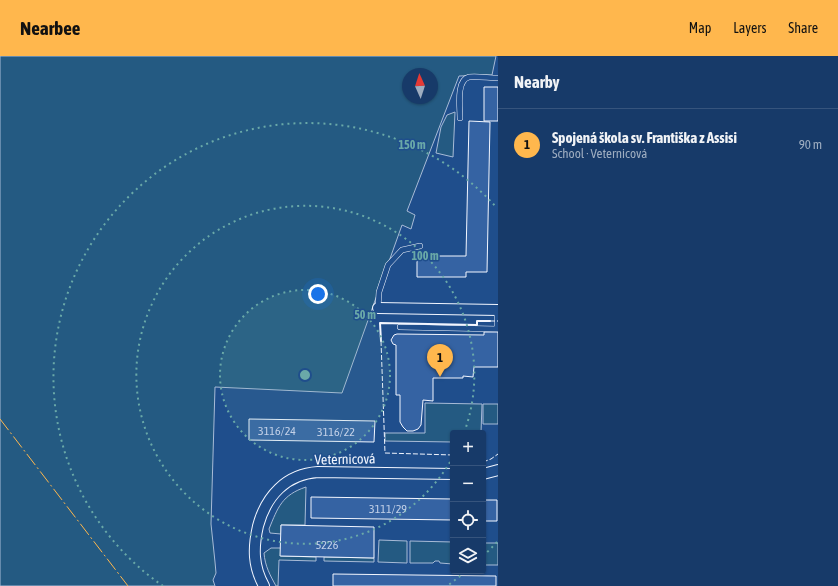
<!DOCTYPE html>
<html lang="en">
<head>
<meta charset="utf-8">
<style>
	:root { --surface:#173a69; --page:#20416f; --text:#f1f3f6; --muted:#9eadc0; --line:#36547d; --accent:#ffb74d }
	body { margin:0; font-family:"Asap Condensed",sans-serif; background:var(--page); color:var(--text) }
	.controls { position:absolute; right:12px; bottom:12px; display:grid; overflow:hidden; border-radius:4px; box-shadow:0 1px 3px #0004 }
	.controls button { width:36px; height:36px; display:grid; place-items:center; padding:0; border:0; border-bottom:1px solid var(--line); background:var(--surface); color:var(--text); font:20px sans-serif }
	.compass { position:absolute; left:402px; top:12px; width:36px; height:36px; border-radius:50%; background:var(--surface); box-shadow:0 1px 3px #0004; rotate:357deg }
	.you { position:absolute; left:318px; top:238px; width:14px; height:14px; margin:-10px; border:3px solid #fff; border-radius:50%; background:#1a73e8; box-shadow:0 0 0 6px #1a73e833 }
	.badge { display:grid; place-items:center; width:26px; height:26px; border-radius:50%; background:var(--accent); color:#111; font-size:13px; font-weight:700 }
	.pin { position:absolute; translate:-50% -33px; filter:drop-shadow(0 1px 2px #0008) }
	.pin::after { content:''; position:absolute; top:21px; width:14px; height:12px; background:inherit; clip-path:polygon(0 0,100% 0,50% 100%) }
	.list { margin:0; padding:0; list-style:none }
	h2 { display:flex; justify-content:space-between; align-items:center; height:52px; margin:0; padding:0 16px; font-size:17px }
	h2 small { font-size:13px; font-weight:400; color:var(--muted) }
	.list li { display:grid; grid-template-columns:26px 1fr auto; gap:12px; align-items:center; box-sizing:border-box; height:72px; padding:0 16px; border-top:1px solid var(--line) }
	.list b { display:block; font-size:15px; white-space:nowrap }
	.list p { margin:0; font-size:13px; white-space:nowrap; color:var(--muted) }
	.list em { font-size:13px; font-style:normal; color:var(--muted) }
	.icon { flex:none; width:22px; height:22px; fill:none; stroke:currentColor; stroke-width:2; stroke-linecap:round; stroke-linejoin:round }
	.map { position:relative; flex:none; width:498px; height:530px; overflow:hidden }
	header { display:flex; align-items:center; gap:24px; box-sizing:border-box; height:56px; padding:0 20px; background:var(--accent); color:#111 }
	header strong { font-size:19px }
	nav { display:flex; gap:22px; margin-inline-start:auto; font-size:14px }
	main { display:flex }
	aside { flex:1; background:var(--surface) }
	.map>svg:first-child { display:block }
</style>
</head>
<body>
<header>
<strong>Nearbee</strong>
<nav><a>Map</a><a>Layers</a><a>Share</a></nav>
</header>
<main>
<div class="map">
<svg width="498" height="530" viewBox="0 0 498 530">
	<rect width="100%" height="100%" fill="#1f4e8c"/>
	<path fill="#245a82" stroke="#a8bbd7" fill-rule="evenodd" d="M0 0H496L492 19 459 20 407 155 415 159 411 173 402 169 342 337 215 331 211 468 215 506 216 517 213 524 215 530H0ZM408 18H432V42H408Z
		M455 56 453 101 436 97 441 71 447 59Z
		M425 347 482 348 481 377H453V386L385 385V377H425Z
		M483 348H498V368H483Z
		M306 431 305 469H281V478L270 477 269 473C278 451 282 439 306 431Z
		M379 484 407 485V507L378 506Z
		M410 485 453 486V508L440 507 439 505H435L433 507H410Z
		M483 487H498V509H483Z
		M271 492H281V500L316 501V505L279 504 278 530H276C270 519 265 510 264 497Z
		M324 501 374 502V506L324 505Z"/>
	<path fill="#3563a3" stroke="#f2f6ff" d="M484 31H498V65H484Z
		M469 65 490 66 487 216H466V221H417V200H466Z
		M484 276H498V311H474L473 321 463 320V322H433V345L423 344 421 369 418 373 413 375H407L403 371 400 366V339H396V289L393 288 391 284 394 279 397 278 484 279Z
		M249 363 375 365 374 386 249 384Z
		M311 441 453 443V464L311 462Z
		M483 444H497V465H483Z
		M281 469 374 471V502L280 500Z
		M333 518 496 520V530H333Z"/>
	<g fill="none" stroke-linecap="round" stroke-linejoin="round">
		<defs>
			<path id="service" d="M460 62C460 51 456 24 469 21 478 20 489 22 498 22
				M378 252 379 236 388 209 402 194 420 190
				M400 271 497 273V254"/>
			<path id="minor" d="M378 252 498 254
				M483 418 498 414
				M264 530C253 510 253 492 258 470 266 440 286 418 318 416L453 418"/>
		</defs>
		<use href="#service" stroke="#f2f6ff" stroke-width="6"/>
		<use href="#minor" stroke="#f2f6ff" stroke-width="12"/>
		<use href="#service" stroke="#1f4e8c" stroke-width="5"/>
		<use href="#minor" stroke="#1f4e8c" stroke-width="10"/>
		<path stroke="#f2f6ff" stroke-width="1" stroke-dasharray="5 2" stroke-linecap="butt" d="M490 265H498
			M381 285 385 397 453 399
			M483 406 491 403 498 398"/>
		<path stroke="#f2f6ff" stroke-width="2" d="M381 285 380 267 477 269V265H490"/>
		<path stroke="#ffb74d" stroke-width="1" stroke-dasharray="14 3 2 3" stroke-linecap="butt" d="M0 363 128 530"/>
	</g>
	<circle cx="305" cy="319" r="85" fill="#6aa9a8" fill-opacity=".12"/>
	<g fill="none" stroke="#6aa9a8" stroke-width="2" stroke-dasharray="2 4">
		<circle cx="305" cy="319" r="85"/>
		<path d="M453 401A169 169 0 1 1 464 377"/>
		<path d="M497 486A254 254 0 0 1 483 500M465 516A254 254 0 0 1 447 530M163 530A254 254 0 1 1 497 152"/>
	</g>
	<g text-anchor="middle" dominant-baseline="central" stroke-width="3" stroke-linejoin="round" paint-order="stroke">
		<g font-size="12" fill="#c3d1e8">
			<text x="277" y="375">3116/24</text>
			<text x="336" y="376">3116/22</text>
			<text x="388" y="453">3111/29</text>
			<text x="327" y="489">5226</text>
		</g>
		<g font-size="14" fill="#f2f6ff" stroke="#1f4e8c">
			<text transform="translate(345 403) rotate(-1)">Veternicová</text>
		</g>
	</g>
	<circle cx="305" cy="319" r="6" fill="#6aa9a8" stroke="#1f4e8c" stroke-width="2"/>
	<g font-size="12" text-anchor="middle" font-weight="bold" fill="#6aa9a8" stroke="#1f4e8c" stroke-width="3" stroke-linejoin="round" paint-order="stroke">
		<text x="412" y="93">150 m</text>
		<text x="425" y="204">100 m</text>
		<text x="365" y="263">50 m</text>
	</g>
</svg>
<div class="controls">
<button>+</button>
<button>−</button>
<button><svg class="icon" aria-label="locate" viewBox="0 0 24 24"><circle cx="12" cy="12" r="6"/><path d="M12 2v4M12 18v4M2 12h4M18 12h4"/></svg></button>
<button><svg class="icon" aria-label="layers" viewBox="0 0 24 24"><path d="M12 4l9 5-9 5-9-5zM3 14l9 5 9-5"/></svg></button>
</div>
<svg class="compass" viewBox="-18 -18 36 36"><path d="M0-13l5 13h-10z" fill="#e53935"/><path d="M0 13l5-13h-10z" fill="#9eadc0"/></svg>
<div class="you"></div>
<div class="pin badge" style="left:440px;top:321px">1</div>
</div>
<aside>
<h2>Nearby<small></small></h2>
<ul class="list">
<li><span class="badge">1</span><div><b>Spojená škola sv. Františka z Assisi</b><p>School · Veternicová</p></div><em>90 m</em></li>
</ul>
</aside>
</main>
</body>
</html>
